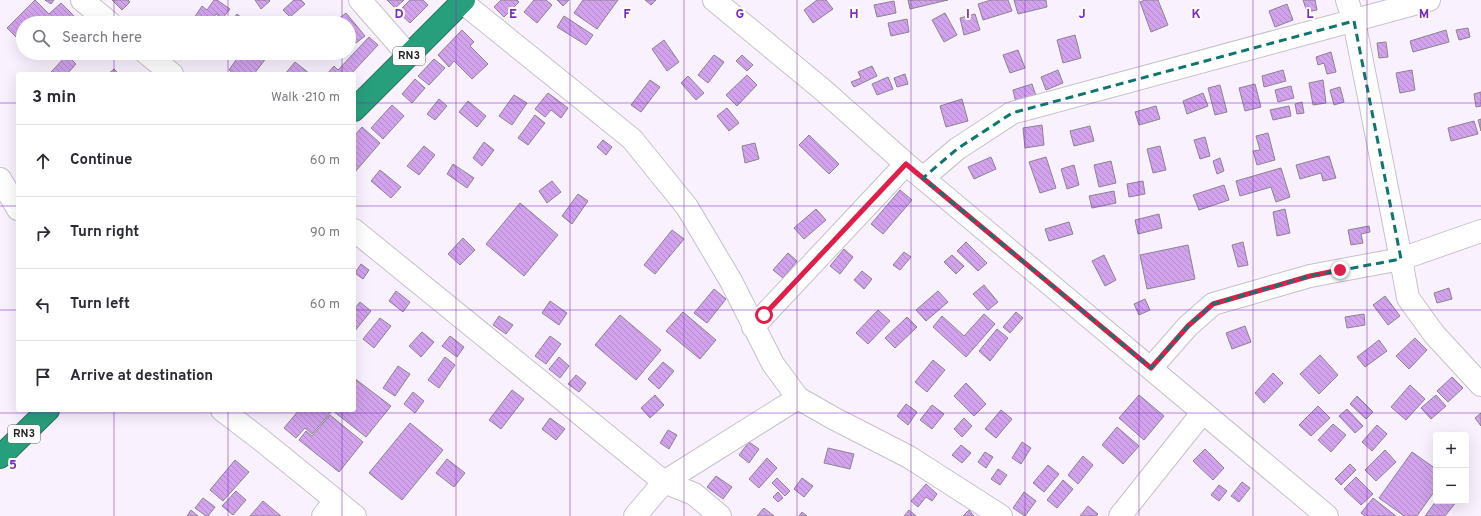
<!DOCTYPE html>
<html lang="en">
<head>
<meta charset="utf-8">
<style>
	:root { --surface:#fff; --page:#f2f2f3; --text:#2b2b33; --muted:#7c7c81; --line:#e1e1e2 }
	body { margin:0; font-family:Overpass,sans-serif; background:var(--page); color:var(--text) }
	.controls { position:absolute; right:12px; bottom:12px; display:grid; overflow:hidden; border-radius:4px; box-shadow:0 4px 16px #0002 }
	.controls button { width:36px; height:36px; display:grid; place-items:center; padding:0; border:0; border-bottom:1px solid var(--line); background:var(--surface); color:var(--text); font:20px sans-serif }
	.stop { position:absolute; width:12px; height:12px; margin:-9px; border:3px solid #e11d48; border-radius:50%; background:#fff }
	.stop.end { background:#e11d48; border-color:#fff; box-shadow:0 1px 4px #0008 }
	.list { margin:0; padding:0; list-style:none }
	h2 { display:flex; justify-content:space-between; align-items:center; height:52px; margin:0; padding:0 16px; font-size:17px }
	h2 small { font-size:13px; font-weight:400; color:var(--muted) }
	.list li { display:grid; grid-template-columns:26px 1fr auto; gap:12px; align-items:center; box-sizing:border-box; height:72px; padding:0 16px; border-top:1px solid var(--line) }
	.list b { display:block; font-size:15px; white-space:nowrap }
	.list em { font-size:13px; font-style:normal; color:var(--muted) }
	.icon { flex:none; width:22px; height:22px; fill:none; stroke:currentColor; stroke-width:2; stroke-linecap:round; stroke-linejoin:round }
	.map { position:relative; flex:none; width:1481px; height:516px; overflow:hidden }
	.search { position:absolute; background:var(--surface); box-shadow:0 4px 16px #0002; left:16px; top:16px; width:340px; height:44px; display:flex; align-items:center; gap:10px; box-sizing:border-box; padding:0 14px; border-radius:22px; color:var(--muted); font-size:15px }
	.panel { position:absolute; background:var(--surface); box-shadow:0 4px 16px #0002; left:16px; top:72px; width:340px; height:340px; border-radius:4px }
	.map>svg:first-child { display:block }
</style>
</head>
<body>
<div class="map">
<svg width="1481" height="516" viewBox="0 0 1481 516">
	<defs>
		<pattern id="building-back-hatch" width="6" height="6" patternUnits="userSpaceOnUse"><rect width="6" height="6" fill="#d2a2ed"/><path d="M-1 5l2 2M0 0l6 6M5-1l2 2" fill="none" stroke="#b48bcb"/></pattern>
	</defs>
	<rect width="100%" height="100%" fill="#f9f1fe"/>
	<path fill="url(#building-back-hatch)" stroke="#8b848f" d="M35 0 49 14 61 3 81 23H23V44L7 28Z
		M45 0H54L51 4Z
		M112 0H128L130 2 122 10Z
		M214 0H217L230 9 222 19 216 14 210 23H201L194 18 202 6 207 10Z
		M255 0H269L270 1 261 9Z
		M294 0H301L305 4 290 17 283 10Z
		M387 0H404L395 8Z
		M410 0H423L428 5 410 23 398 12Z
		M501 0H517L519 2 504 17 494 7Z
		M534 0H546L552 5 537 23 524 12Z
		M557 0H569L563 6Z
		M583 0H618L597 29 574 13Z
		M645 0H656L651 5Z
		M817 0H826L833 9 813 23 804 10Z
		M908 0H948L910 9Z
		M991 0H1008L1012 11 983 20 978 4Z
		M1014 0H1046L1047 7 1018 14Z
		M1145 0H1158L1168 25 1151 32 1140 2Z
		M1303 0H1315L1317 10 1307 12Z
		M894 1 896 13 877 17 874 5Z
		M1287 4 1293 20 1275 27 1269 11Z
		M346 13 365 36 356 43 349 35V23H339L337 20Z
		M945 13 957 35 944 42 932 20Z
		M237 14 248 23H230Z
		M975 14 980 30 964 35 960 18Z
		M564 16 593 35 586 45 557 27Z
		M907 19 909 32 891 36 888 23Z
		M1468 28 1470 37 1459 40 1456 30Z
		M462 30 474 42 470 46 488 64 472 79 454 61 449 67 438 55Z
		M1446 30 1449 42 1413 52 1410 41Z
		M1075 35 1081 58 1063 63 1057 40Z
		M369 37 378 45 351 74H327L334 66 338 70Z
		M664 40 679 62 667 71 652 49Z
		M1386 42 1388 57 1379 58 1377 43Z
		M1018 50 1025 68 1010 73 1003 55Z
		M1331 52 1336 72 1327 74 1324 63 1318 65 1316 57Z
		M225 53H234L231 57Z
		M241 53H270L254 74H234L229 70Z
		M67 55 76 64 67 74H53L51 72Z
		M714 55 724 62 708 83 698 75Z
		M742 55 753 65 747 71 736 61Z
		M434 59 445 68 429 85 418 76Z
		M295 62 310 74H285Z
		M872 66 877 76 854 87 851 82 861 78 858 72Z
		M114 69 119 74H108Z
		M1058 70 1063 83 1046 90 1041 77Z
		M1283 70 1286 81 1264 87 1262 76Z
		M1412 70 1415 90 1400 93 1396 73Z
		M905 74 908 84 897 87 894 78Z
		M747 75 757 85 737 106 726 95Z
		M688 76 704 93 696 100 681 83Z
		M888 77 893 89 877 95 872 84Z
		M415 79 425 88 412 103 402 94Z
		M650 80 660 87 641 112 631 105Z
		M1323 80 1326 103 1313 105 1309 83Z
		M1032 84 1036 96 1016 103 1013 90Z
		M1255 84 1261 107 1245 111 1239 88Z
		M1220 85 1227 112 1215 115 1208 88Z
		M1291 86 1294 98 1278 102 1275 90Z
		M1340 87 1344 102 1334 105 1330 90Z
		M1481 92V106L1476 107 1474 94Z
		M548 93 568 108 561 118 551 110 545 117 535 109Z
		M1203 93 1208 106 1187 114 1183 101Z
		M514 95 527 103 512 125 499 116Z
		M439 99 447 106 435 120 427 114Z
		M962 99 968 121 946 127 940 106Z
		M468 101 486 116 477 127 459 112Z
		M1302 102 1304 113 1297 114 1295 104Z
		M392 105 404 116 383 139 371 128Z
		M1156 106 1160 119 1139 125 1135 112Z
		M1289 106 1291 116 1273 120 1270 110Z
		M727 108 739 123 729 131 717 116Z
		M535 115 545 123 528 145 518 138Z
		M1481 119V131L1478 120Z
		M1474 121 1478 134 1451 141 1448 128Z
		M1042 125 1044 145 1025 148 1023 128Z
		M1090 126 1094 141 1074 146 1070 131Z
		M362 127 380 143 355 172 354 171V136Z
		M1268 133 1275 160 1257 165 1253 151 1260 150 1256 136Z
		M809 135 839 164 829 174 799 145Z
		M1205 137 1210 156 1200 159 1194 140Z
		M603 140 612 147 606 155 597 147Z
		M484 142 494 150 482 166 473 158Z
		M755 143 759 159 745 163 742 146Z
		M424 146 435 155 419 175 407 166Z
		M1160 146 1166 170 1153 173 1147 149Z
		M1329 156 1336 178 1323 181 1321 173 1300 179 1296 165Z
		M991 157 996 169 974 179 968 167Z
		M1046 157 1056 188 1040 193 1029 162Z
		M1220 158 1224 171 1217 174 1213 161Z
		M1111 161 1116 183 1099 187 1094 165Z
		M453 164 474 178 467 188 447 174Z
		M1074 165 1079 185 1067 189 1061 169Z
		M1281 168 1290 197 1276 202 1271 187 1240 196 1236 181Z
		M380 170 401 187 391 198 371 181Z
		M552 181 561 192 547 203 539 191Z
		M1143 181 1145 194 1129 197 1127 184Z
		M1224 185 1229 200 1199 210 1193 195Z
		M900 190 912 200 883 234 871 224Z
		M1114 191 1116 203 1092 208 1089 196Z
		M578 194 588 201 572 224 562 216Z
		M520 203 558 235 524 276 486 244Z
		M816 209 826 220 804 239 794 228Z
		M1285 209 1290 233 1277 236 1273 212Z
		M1159 214 1162 228 1138 234 1135 220Z
		M1069 222 1073 234 1049 241 1045 229Z
		M1369 226 1370 232 1361 234 1363 243 1351 245 1348 230Z
		M672 230 684 239 655 274 644 265Z
		M463 238 475 250 460 265 448 254Z
		M966 242 987 263 978 271 957 251Z
		M1243 242 1248 265 1238 267 1232 245Z
		M1188 245 1195 279 1147 289 1140 255Z
		M844 249 853 257 840 274 830 266Z
		M904 252 911 257 900 270 893 265Z
		M788 253 797 261 783 278 773 270Z
		M952 255 964 266 956 274 944 262Z
		M1104 255 1116 280 1105 286 1092 261Z
		M361 264 369 270 363 279 355 273Z
		M862 271 872 279 864 289 854 280Z
		M984 285 998 302 988 310 973 294Z
		M1449 288 1452 299 1437 303 1434 293Z
		M714 289 726 299 707 323 694 313Z
		M396 291 410 302 403 312 389 301Z
		M938 291 948 302 926 321 916 310Z
		M1385 296 1400 316 1388 325 1373 305Z
		M1145 299 1150 310 1139 315 1134 304Z
		M550 301 567 313 559 325 542 313Z
		M360 302 371 311 354 332V309Z
		M878 310 890 321 868 344 856 333Z
		M683 312 716 340 700 359 666 331Z
		M1016 312 1023 318 1010 333 1003 327Z
		M984 314 995 324 966 357 933 327 942 316 964 336Z
		M1364 314 1365 325 1347 328 1345 317Z
		M620 315 661 350 636 380 595 345Z
		M499 316 513 325 506 334 493 325Z
		M907 317 917 327 895 348 885 338Z
		M380 318 391 326 374 348 363 339Z
		M1245 326 1251 342 1232 349 1226 333Z
		M997 329 1008 338 990 361 979 351Z
		M422 332 434 342 421 357 409 346Z
		M450 336 464 347 457 357 442 346Z
		M550 336 561 344 546 364 535 356Z
		M1415 338 1427 350 1409 369 1396 356Z
		M1379 340 1387 351 1365 367 1357 357Z
		M1320 355 1338 375 1319 394 1300 374Z
		M445 357 455 365 439 388 428 380Z
		M559 357 569 366 560 378 549 369Z
		M933 360 945 370 927 392 915 382Z
		M663 362 674 371 659 389 648 379Z
		M398 366 410 374 395 396 383 388Z
		M1273 373 1283 383 1264 403 1255 393Z
		M576 375 586 383 579 392 568 384Z
		M1452 377 1463 388 1448 402 1437 391Z
		M354 378 391 406 366 437 332 410H354Z
		M966 383 986 404 974 416 954 396Z
		M1410 385 1425 399 1406 420 1391 407Z
		M512 390 524 399 501 429 489 420Z
		M413 392 424 401 415 413 404 404Z
		M655 395 664 405 650 418 641 408Z
		M1139 395 1164 416 1144 440 1119 418Z
		M1436 395 1446 406 1431 419 1421 408Z
		M1357 396 1373 412 1366 419 1350 404Z
		M906 404 917 412 908 425 897 416Z
		M932 405 944 414 932 429 920 420Z
		M1318 406 1330 418 1311 436 1299 425Z
		M1347 409 1363 426 1355 433 1339 416Z
		M299 410H328L331 412 312 434 305 428 296 438 284 428Z
		M1001 410 1012 419 996 438 985 429Z
		M1481 413V426L1475 418Z
		M330 415 363 442 339 472 299 440 306 431 312 436Z
		M550 418 565 429 556 440 542 429Z
		M964 418 972 426 962 437 954 429Z
		M410 423 443 450 402 500 369 473Z
		M1333 424 1346 435 1331 452 1318 440Z
		M1377 425 1387 434 1372 451 1362 442Z
		M1117 427 1139 446 1123 464 1102 445Z
		M668 430 677 435 669 449 660 443Z
		M749 442 759 449 749 463 739 455Z
		M1022 442 1031 448 1021 464 1012 458Z
		M961 445 971 453 962 463 952 455Z
		M828 448 854 454 850 469 824 463Z
		M1205 449 1224 468 1213 480 1193 461Z
		M1385 450 1396 462 1376 481 1365 470Z
		M985 452 993 457 986 468 978 462Z
		M1412 452 1436 469V489L1417 516H1404L1379 498Z
		M1083 456 1093 465 1078 484 1068 475Z
		M767 458 777 468 759 488 749 479Z
		M447 459 465 473 454 487 436 473Z
		M235 460 249 472 223 501 210 490Z
		M1350 464 1356 470 1341 485 1335 479Z
		M1048 465 1059 474 1044 492 1033 483Z
		M998 469 1007 475 1000 485 991 479Z
		M716 476 732 487 723 499 707 487Z
		M1356 477 1373 494 1361 505 1344 489Z
		M777 478 790 491 785 496 772 483Z
		M802 478 813 486 804 497 794 489Z
		M1063 480 1073 489 1057 508 1047 500Z
		M1242 482 1250 488 1239 502 1231 496Z
		M926 484 937 494 932 501 926 497 918 507 911 501Z
		M1219 485 1227 491 1219 501 1211 495Z
		M236 491 246 500 233 515 222 506Z
		M778 492 783 498 778 502 773 497Z
		M1024 492 1036 501 1025 516 1013 508Z
		M203 498 215 507 208 516H206L195 508Z
		M1373 498 1396 516H1365L1361 513Z
		M263 501 281 516H250Z
		M1436 501H1457L1445 516H1425Z
		M1088 506 1098 514 1096 516H1080Z
		M764 508 774 516H757Z
		M191 510 198 516H187Z
		M909 510 916 516H904Z
		M969 510 974 516H963Z
		M802 512 807 516H799Z"/>
	<g fill="none" stroke-linecap="round" stroke-linejoin="round">
		<defs>
			<path id="minor" d="M82 0 110 23
				M360 0 409 56
				M714 0 823 90 906 164 1327 516
				M462 2 632 139 687 207 731 281 773 364 798 398 664 482 635 516
				M146 53 172 74
				M923 178 957 149 1012 113 1429 0
				M0 179 18 209
				M354 230 664 482 694 494 720 516
				M1481 231 1401 259 1408 298 1434 334 1481 385
				M753 327 906 164
				M1151 368 1188 326 1213 304 1310 276 1401 259 1354 21 1347 0
				M798 398 833 418 909 457 1001 516
				M222 410 260 439 355 516
				M323 516 336 500
				M1120 516 1203 412"/>
			<path id="highway" d="M354 110 464 0
				M0 457 48 410"/>
		</defs>
		<use href="#minor" stroke="#c7c0cb" stroke-width="24"/>
		<use href="#highway" stroke="#28745f" stroke-width="24"/>
		<use href="#minor" stroke="#fff" stroke-width="22"/>
		<use href="#highway" stroke="#289f7c" stroke-width="22"/>
	</g>
	<g fill="none" stroke-linecap="round" stroke-linejoin="round">
		<path stroke="#e11d48" stroke-width="5" d="M764 315 906 164 1151 368 1188 326 1213 304 1310 276 1340 270"/>
	</g>
	<path fill="none" stroke="#0f766e" stroke-width="3" stroke-dasharray="8 5" stroke-linejoin="round" d="M1354 21 1401 259 1310 276 1213 304 1188 326 1151 368 923 178 957 149 1012 113Z"/>
	<path fill="none" stroke="#7b2cbf" stroke-width="1" stroke-opacity="0.55" d="M114 0V23M228 0V23M342 0V23M456 0V516M570 0V516M684 0V516M797 0V516M911 0V516M1025 0V516M1139 0V516M1253 0V516M1367 0V516M114 53V74M228 53V74M342 53V74M0 103H18M354 103H1481M0 206H18M354 206H1481M0 310H18M354 310H1481M114 410V516M228 410V516M342 410V516M0 413H1481"/>
	<g text-anchor="middle" dominant-baseline="central" stroke-width="4" stroke-linejoin="round" paint-order="stroke">
		<g fill="#fff" stroke="#686669" stroke-width="1">
			<rect x="393" y="47" width="32" height="18" rx="3"/>
			<rect x="8" y="425" width="32" height="18" rx="3"/>
		</g>
		<g font-size="11" font-weight="bold" fill="#272529">
			<text x="409" y="56">RN3</text>
			<text x="24" y="434">RN3</text>
		</g>
	</g>
	<g font-size="13" text-anchor="middle" font-weight="bold" fill="#7b2cbf" stroke="#fff" stroke-width="4" stroke-linejoin="round" paint-order="stroke">
		<text x="399" y="18">D</text>
		<text x="513" y="18">E</text>
		<text x="627" y="18">F</text>
		<text x="740" y="18">G</text>
		<text x="854" y="18">H</text>
		<text x="968" y="18">I</text>
		<text x="1082" y="18">J</text>
		<text x="1196" y="18">K</text>
		<text x="1310" y="18">L</text>
		<text x="1424" y="18">M</text>
		<text x="13" y="469">5</text>
	</g>
</svg>
<div class="controls">
<button>+</button>
<button>−</button>
</div>
<div class="stop" style="left:764px;top:315px"></div>
<div class="stop end" style="left:1340px;top:270px"></div>
<div class="search"><svg class="icon" aria-label="search" viewBox="0 0 24 24"><circle cx="10" cy="10" r="6"/><path d="M15 15l6 6"/></svg>Search here</div>
<section class="panel">
<h2>3 min<small>Walk · 210 m</small></h2>
<ul class="list">
<li><svg class="icon" aria-label="ahead" viewBox="0 0 24 24"><path d="M12 20V5M6 11l6-6 6 6"/></svg><div><b>Continue</b></div><em>60 m</em></li>
<li><svg class="icon" aria-label="right" viewBox="0 0 24 24"><path d="M7 20v-9h11M14 6l5 5-5 5"/></svg><div><b>Turn right</b></div><em>90 m</em></li>
<li><svg class="icon" aria-label="left" viewBox="0 0 24 24"><path d="M17 20v-9H6M10 6l-5 5 5 5"/></svg><div><b>Turn left</b></div><em>60 m</em></li>
<li><svg class="icon" aria-label="arrive" viewBox="0 0 24 24"><path d="M6 21V4h12l-3 4 3 4H6"/></svg><div><b>Arrive at destination</b></div></li>
</ul>
</section>
</div>
</body>
</html>
